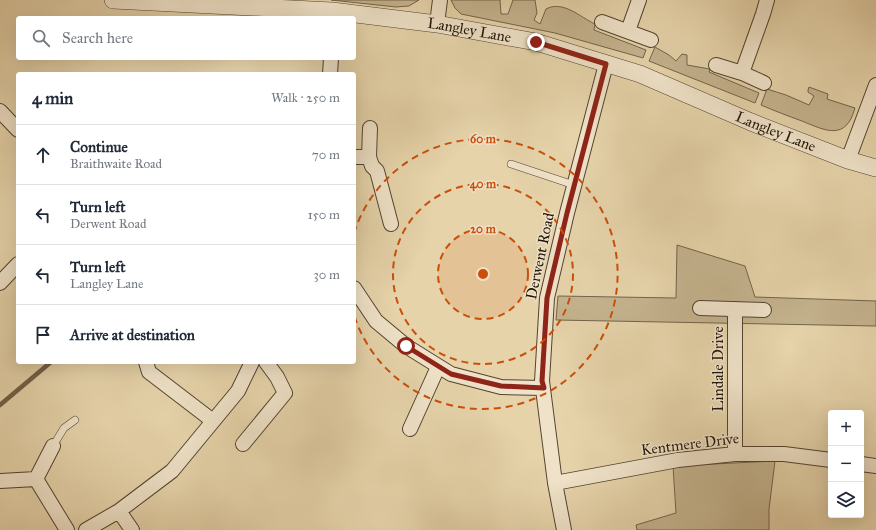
<!DOCTYPE html>
<html lang="en">
<head>
<meta charset="utf-8">
<style>
	:root { --surface:#fff; --page:#f2f2f3; --text:#1f2937; --muted:#747a83; --line:#e0e1e3 }
	body { margin:0; font-family:"IM FELL Great Primer",serif; background:var(--page); color:var(--text) }
	.controls { position:absolute; right:12px; bottom:12px; display:grid; overflow:hidden; border-radius:4px; box-shadow:0 4px 16px #0002 }
	.controls button { width:36px; height:36px; display:grid; place-items:center; padding:0; border:0; border-bottom:1px solid var(--line); background:var(--surface); color:var(--text); font:20px sans-serif }
	.stop { position:absolute; width:12px; height:12px; margin:-9px; border:3px solid #8f2418; border-radius:50%; background:#fff }
	.stop.end { background:#8f2418; border-color:#fff; box-shadow:0 1px 4px #0008 }
	.list { margin:0; padding:0; list-style:none }
	h2 { display:flex; justify-content:space-between; align-items:center; height:52px; margin:0; padding:0 16px; font-size:17px }
	h2 small { font-size:13px; font-weight:400; color:var(--muted) }
	.list li { display:grid; grid-template-columns:26px 1fr auto; gap:12px; align-items:center; box-sizing:border-box; height:60px; padding:0 16px; border-top:1px solid var(--line) }
	.list b { display:block; font-size:15px; white-space:nowrap }
	.list p { margin:0; font-size:13px; white-space:nowrap; color:var(--muted) }
	.list em { font-size:13px; font-style:normal; color:var(--muted) }
	.icon { flex:none; width:22px; height:22px; fill:none; stroke:currentColor; stroke-width:2; stroke-linecap:round; stroke-linejoin:round }
	.map { position:relative; flex:none; width:876px; height:530px; overflow:hidden }
	.search { position:absolute; background:var(--surface); box-shadow:0 4px 16px #0002; left:16px; top:16px; width:340px; height:44px; display:flex; align-items:center; gap:10px; box-sizing:border-box; padding:0 14px; border-radius:4px; color:var(--muted); font-size:15px }
	.panel { position:absolute; background:var(--surface); box-shadow:0 4px 16px #0002; left:16px; top:72px; width:340px; height:292px; border-radius:4px }
	.map>svg:first-child { display:block }
</style>
</head>
<body>
<div class="map">
<svg width="876" height="530" viewBox="0 0 876 530">
	<rect width="100%" height="100%" fill="#e6d3aa"/>
	<filter id="stains"><feTurbulence type="fractalNoise" baseFrequency=".005" numOctaves="4"/><feColorMatrix values="0 0 0 0 .2 0 0 0 0 .09 0 0 0 0 .02 0 0 0 .5 -.17"/></filter>
	<radialGradient id="worn" r=".72"><stop offset=".6" stop-color="#630" stop-opacity="0"/><stop offset="1" stop-color="#630" stop-opacity=".3"/></radialGradient>
	<path fill="#c4b38e" stroke="#72644b" d="M331 0H419L409 6 396 7Z
		M451 0H500L501 14H508L513 0H535L537 13 534 20 540 24 546 9C563 0 580 17 595 24L594 30 646 50 643 58 555 33 461 14 455 8Z
		M655 47 669 55 676 61 682 54 687 55V65L710 69 709 72 759 93 755 103 649 61Z
		M809 87 828 94 827 99 855 108C846 141 826 131 802 121 788 116 775 111 761 105L767 89 786 95 809 105 814 96 808 92V90Z
		M677 245 745 266 755 297 876 301V326L556 320 558 296 676 298Z
		M775 461 769 509V530H637L636 525 676 513 673 466Z"/>
	<g fill="none" stroke-linecap="round" stroke-linejoin="round">
		<path stroke="#6f6048" stroke-width="4.5" d="M0 405 51 362"/>
		<defs>
			<path id="service" d="M511 164 574 185
				M53 446 64 428 75 420"/>
			<path id="minor" d="M602 22 651 40
				M437 24 440 0
				M628 31 639 0
				M716 65 742 73 764 83
				M742 73 763 14 767 0
				M330 74 331 58
				M0 111 18 130
				M354 157H369L370 128
				M369 157 372 166 377 171 391 224
				M848 160 876 85
				M0 283 18 264
				M354 288 376 321 406 346 451 374 501 387 543 388
				M700 308 764 310
				M735 309V454
				M146 362 149 372 213 421
				M410 429 438 367
				M243 444 285 393 277 377 266 362
				M861 464 876 466
				M36 479 53 446
				M0 481 36 479 67 530
				M555 483 678 460 735 454H784L831 460
				M119 511 132 530
				M86 530 119 511 172 471 238 391 252 362
				M564 530 555 483 542 381 547 298 567 213 606 64"/>
			<g id="tertiary">
				<path id="s1" d="M113 0 332 11 437 24 536 42 640 74 751 122 848 160 876 168"/>
			</g>
		</defs>
		<use href="#service" stroke="#524430" stroke-width="8"/>
		<use href="#minor" stroke="#524430" stroke-width="16"/>
		<use href="#tertiary" stroke="#524430" stroke-width="18"/>
		<use href="#service" stroke="#efe2c8" stroke-width="7"/>
		<use href="#minor" stroke="#efe2c8" stroke-width="14"/>
		<use href="#tertiary" stroke="#efe2c8" stroke-width="17"/>
	</g>
	<g fill="none" stroke-linecap="round" stroke-linejoin="round">
		<path stroke="#8f2418" stroke-width="5" d="M406 346 451 374 501 386 544 388 542 381 547 298 567 213 606 64 536 42"/>
	</g>
	<circle cx="483" cy="274" r="45" fill="#ca4f0b" fill-opacity=".12"/>
	<g fill="none" stroke="#ca4f0b" stroke-width="2" stroke-dasharray="7 5">
		<circle cx="483" cy="274" r="45"/>
		<circle cx="483" cy="274" r="90"/>
		<path d="M354 233A135 135 0 1 1 354 315"/>
	</g>
	<g text-anchor="middle" dominant-baseline="central" stroke-width="3" stroke-linejoin="round" paint-order="stroke">
		<g font-size="15" fill="#201508" stroke="#efe2c8">
			<text stroke="none"><textPath href="#s1" startOffset="358">Langley Lane</textPath></text>
			<text stroke="none"><textPath href="#s1" startOffset="682">Langley Lane</textPath></text>
			<text transform="translate(540 256) rotate(-78)">Derwent Road</text>
			<text transform="translate(718 369) rotate(-90)">Lindale Drive</text>
			<text transform="translate(690 444) rotate(-7)">Kentmere Drive</text>
		</g>
	</g>
	<circle cx="483" cy="274" r="6" fill="#ca4f0b" stroke="#efe2c8" stroke-width="2"/>
	<g font-size="12" text-anchor="middle" font-weight="bold" fill="#ca4f0b" stroke="#efe2c8" stroke-width="3" stroke-linejoin="round" paint-order="stroke">
		<text x="483" y="143">60 m</text>
		<text x="483" y="188">40 m</text>
		<text x="483" y="233">20 m</text>
	</g>
	<rect width="100%" height="100%" filter="url(#stains)"/>
	<rect width="100%" height="100%" fill="url(#worn)"/>
</svg>
<div class="controls">
<button>+</button>
<button>−</button>
<button><svg class="icon" aria-label="layers" viewBox="0 0 24 24"><path d="M12 4l9 5-9 5-9-5zM3 14l9 5 9-5"/></svg></button>
</div>
<div class="stop" style="left:406px;top:346px"></div>
<div class="stop end" style="left:536px;top:42px"></div>
<div class="search"><svg class="icon" aria-label="search" viewBox="0 0 24 24"><circle cx="10" cy="10" r="6"/><path d="M15 15l6 6"/></svg>Search here</div>
<section class="panel">
<h2>4 min<small>Walk · 250 m</small></h2>
<ul class="list">
<li><svg class="icon" aria-label="ahead" viewBox="0 0 24 24"><path d="M12 20V5M6 11l6-6 6 6"/></svg><div><b>Continue</b><p>Braithwaite Road</p></div><em>70 m</em></li>
<li><svg class="icon" aria-label="left" viewBox="0 0 24 24"><path d="M17 20v-9H6M10 6l-5 5 5 5"/></svg><div><b>Turn left</b><p>Derwent Road</p></div><em>150 m</em></li>
<li><svg class="icon" aria-label="left" viewBox="0 0 24 24"><path d="M17 20v-9H6M10 6l-5 5 5 5"/></svg><div><b>Turn left</b><p>Langley Lane</p></div><em>30 m</em></li>
<li><svg class="icon" aria-label="arrive" viewBox="0 0 24 24"><path d="M6 21V4h12l-3 4 3 4H6"/></svg><div><b>Arrive at destination</b></div></li>
</ul>
</section>
</div>
</body>
</html>
